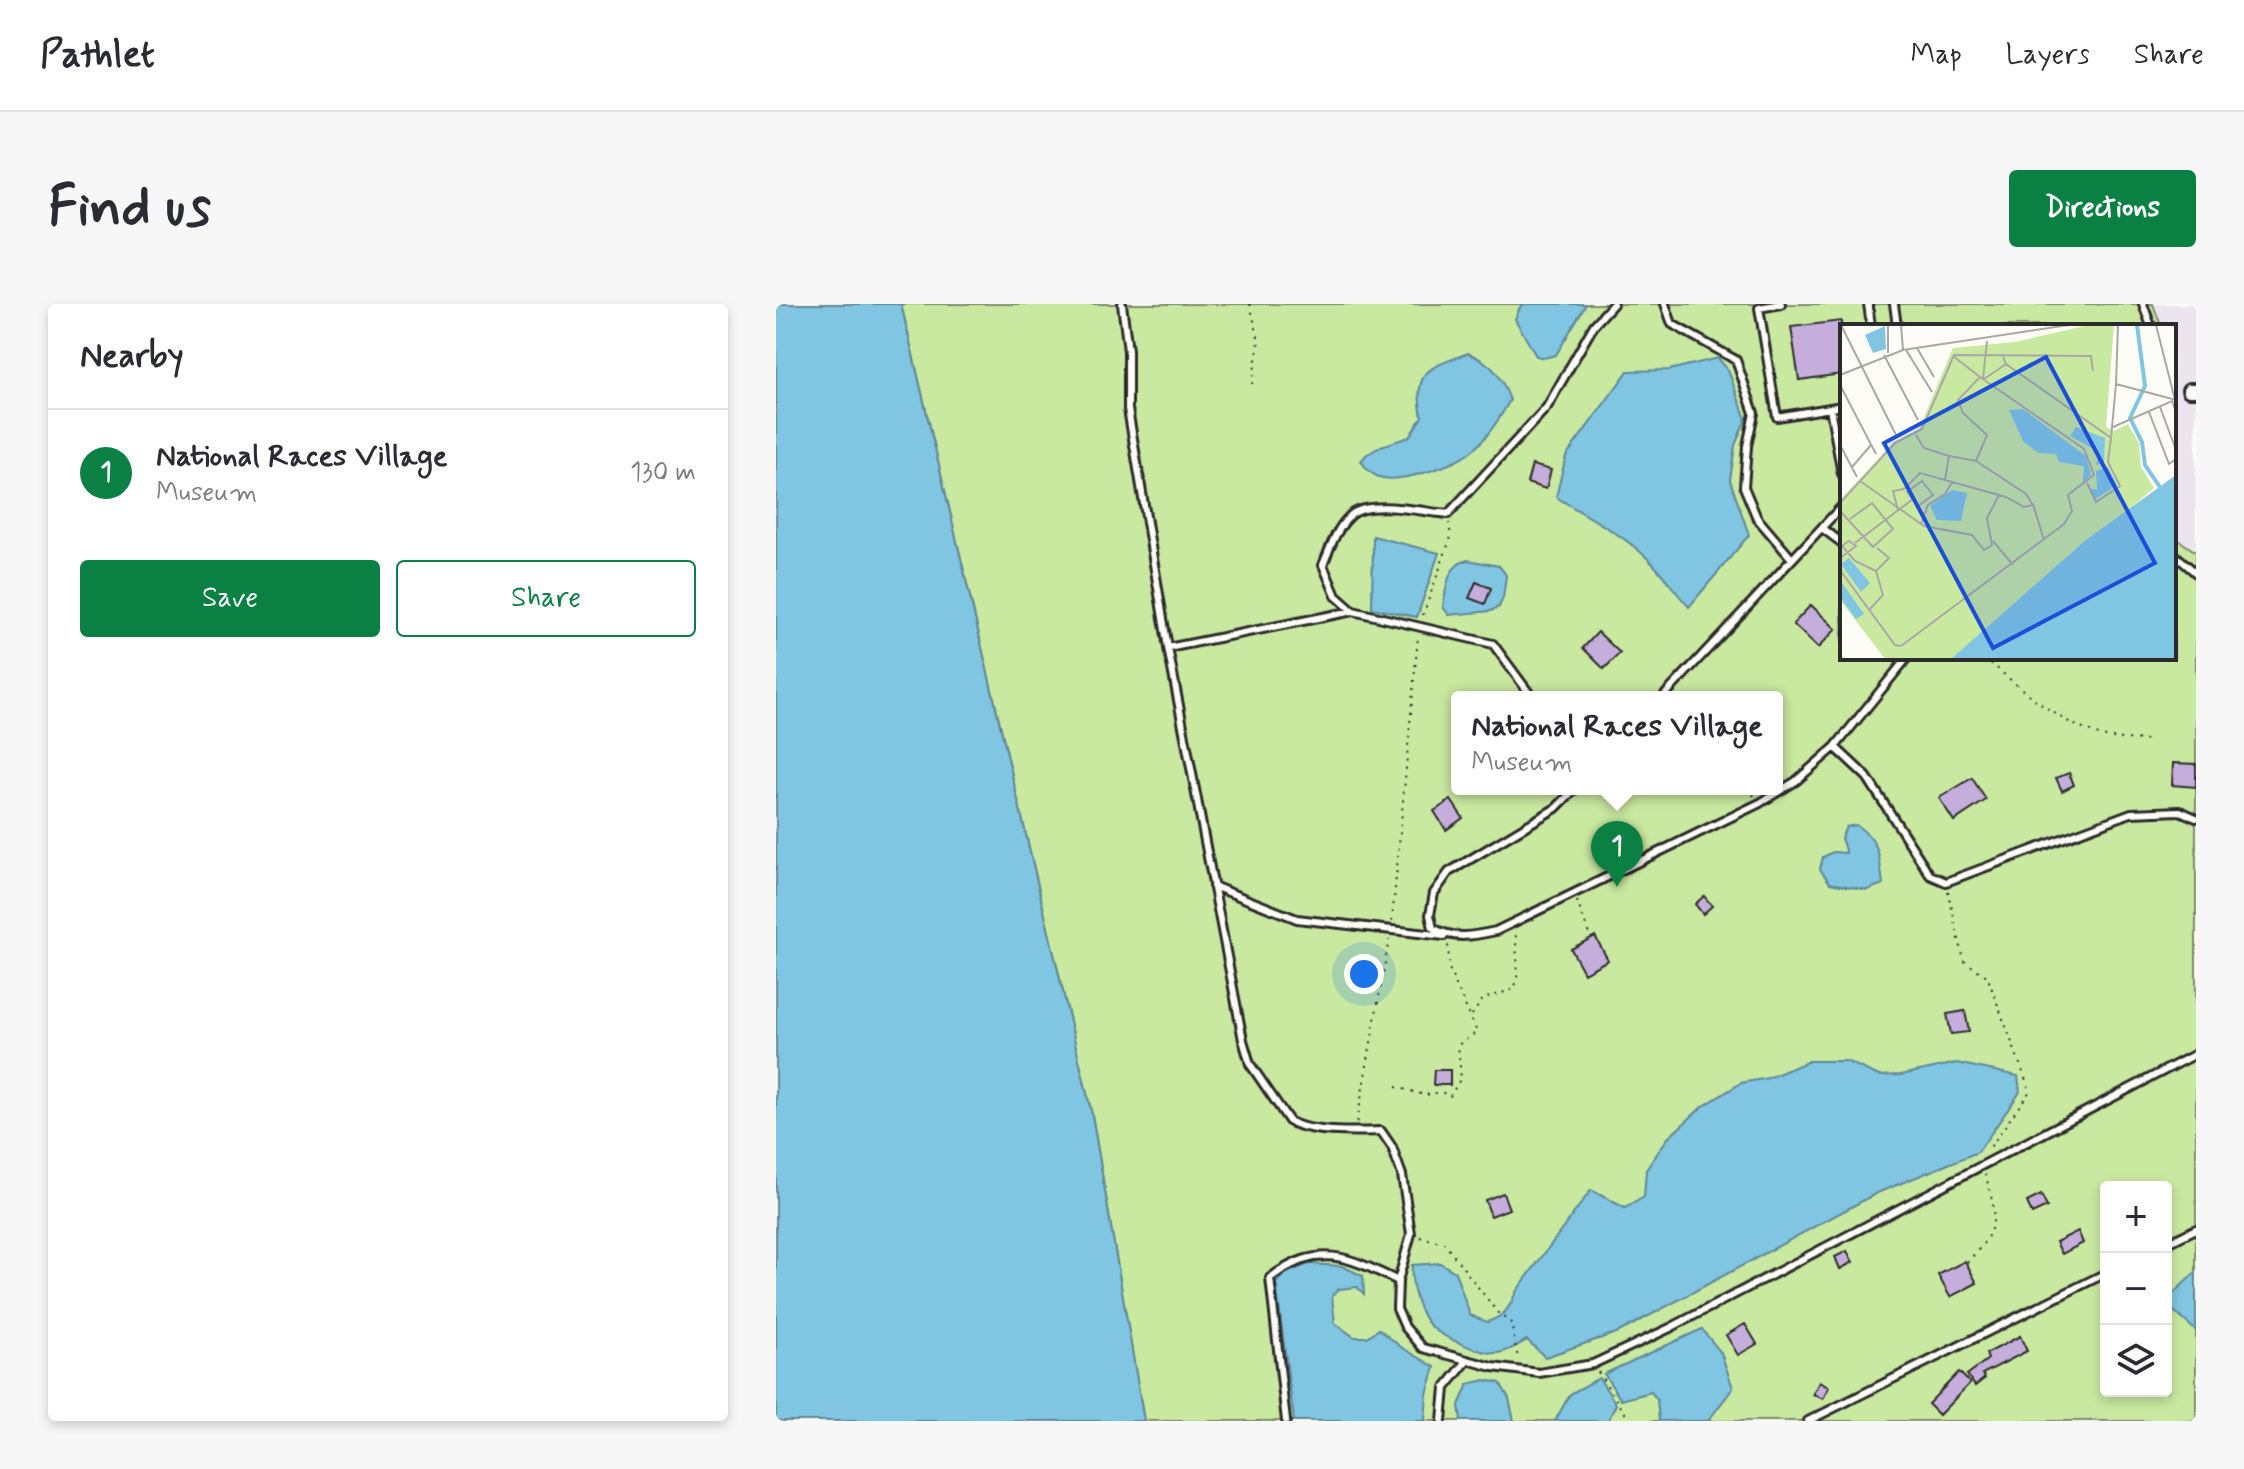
<!DOCTYPE html>
<html lang="en">
<head>
<meta charset="utf-8">
<style>
	:root { --surface:#fff; --page:#f7f7f7; --text:#2b2b33; --muted:#7c7c81; --line:#e1e1e2; --accent:#0b8043 }
	body { margin:0; font-family:Mynerve,sans-serif; background:var(--page); color:var(--text) }
	.controls { position:absolute; right:24px; bottom:24px; display:grid; overflow:hidden; border-radius:8px; box-shadow:0 4px 12px #0003 }
	.controls button { width:72px; height:72px; display:grid; place-items:center; padding:0; border:0; border-bottom:2px solid var(--line); background:var(--surface); color:var(--text); font:40px sans-serif }
	.you { position:absolute; left:588px; top:670px; width:28px; height:28px; margin:-20px; border:6px solid #fff; border-radius:50%; background:#1a73e8; box-shadow:0 0 0 12px #1a73e833 }
	.badge { display:grid; place-items:center; width:52px; height:52px; border-radius:50%; background:var(--accent); color:#fff; font-size:26px; font-weight:700 }
	.pin { position:absolute; translate:-50% -66px; filter:drop-shadow(0 2px 4px #0008) }
	.pin::after { content:''; position:absolute; top:42px; width:28px; height:24px; background:inherit; clip-path:polygon(0 0,100% 0,50% 100%) }
	.popup { position:absolute; left:675px; top:387px; width:332px; height:104px; box-sizing:border-box; display:grid; place-content:center; border-radius:8px; background:var(--surface); filter:drop-shadow(0 2px 6px #0005); font-size:26px; white-space:nowrap; color:var(--muted) }
	.popup b { font-size:30px; color:var(--text) }
	.popup::after { content:''; position:absolute; left:50%; top:100%; margin-left:-16px; border:16px solid transparent; border-top-color:var(--surface) }
	.list { margin:0; padding:0; list-style:none }
	h2 { display:flex; justify-content:space-between; align-items:center; height:104px; margin:0; padding:0 32px; font-size:34px }
	h2 small { font-size:26px; font-weight:400; color:var(--muted) }
	.list li { display:grid; grid-template-columns:52px 1fr auto; gap:24px; align-items:center; box-sizing:border-box; height:128px; padding:0 32px; border-top:2px solid var(--line) }
	.list b { display:block; font-size:30px; white-space:nowrap }
	.list p { margin:0; font-size:26px; white-space:nowrap; color:var(--muted) }
	.list em { font-size:26px; font-style:normal; color:var(--muted) }
	.actions { display:flex; gap:16px; padding:24px 32px }
	.actions a { flex:1; padding:18px 0; border:2px solid var(--accent); border-radius:8px; text-align:center; font-size:28px; color:var(--accent) }
	.actions .main { background:var(--accent); color:#fff }
	.icon { flex:none; width:44px; height:44px; fill:none; stroke:currentColor; stroke-width:2; stroke-linecap:round; stroke-linejoin:round }
	.map { position:relative; flex:none; width:1420px; height:1117px; overflow:hidden; border-radius:8px }
	header { display:flex; align-items:center; gap:48px; box-sizing:border-box; height:112px; padding:0 40px; background:var(--surface); border-bottom:2px solid var(--line) }
	header strong { font-size:38px }
	nav { display:flex; gap:44px; margin-inline-start:auto; font-size:28px }
	.intro { display:flex; align-items:center; justify-content:space-between; box-sizing:border-box; height:192px; padding:0 48px }
	h1 { margin:0; font-size:56px }
	.button { padding:20px 36px; border-radius:8px; background:var(--accent); color:#fff; font-size:28px; font-weight:700 }
	main { display:flex; gap:48px; padding:0 48px }
	aside { flex:1; background:var(--surface); border-radius:8px; box-shadow:0 4px 12px #0003 }
	.map>svg:first-child { display:block }
</style>
</head>
<body>
<header>
<strong>Pathlet</strong>
<nav><a>Map</a><a>Layers</a><a>Share</a></nav>
</header>
<div class="intro"><h1>Find us</h1><a class="button">Directions</a></div>
<main>
<aside>
<h2>Nearby<small></small></h2>
<ul class="list">
<li><span class="badge">1</span><div><b>National Races Village</b><p>Museum</p></div><em>130 m</em></li>
</ul>
<div class="actions"><a class="main">Save</a><a>Share</a></div>
</aside>
<div class="map">
<svg width="1420" height="1117" viewBox="0 0 1420 1117">
	<rect width="100%" height="100%" fill="#fdfcf7"/>
	<filter id="ink" filterUnits="userSpaceOnUse"><feTurbulence type="fractalNoise" baseFrequency=".0125" numOctaves="2"/><feDisplacementMap in="SourceGraphic" scale="16" xChannelSelector="R" yChannelSelector="G"/><feConvolveMatrix kernelMatrix="1 2 1 2 8 2 1 2 1" color-interpolation-filters="sRGB"/></filter>
	<g filter="url(#ink)">
		<path fill="#ece5ef" d="M1377 0H1420V248L1398 233V22H1385Z"/>
		<path fill="#c9e8a0" stroke="#7a8a66" stroke-width="2" fill-rule="evenodd" d="M125 0H1377L1385 22H1066V354H1398V233L1420 248V1117H368L316 811ZM681 393H1001V485H681ZM1330 883H1390V1087H1330Z"/>
		<path fill="#80c5e1" stroke="#5e8798" stroke-width="2" d="M0 0H125L316 811 368 1117H0Z
			M748 0H810L780 51 768 54 760 52 739 15 744 3Z
			M692 49C717 60 724 70 734 96 724 114 713 132 697 146 681 161 623 180 603 173 594 170 590 164 585 157L590 151 606 142 633 133 646 113C637 65 652 65 692 49Z
			M942 54 952 66 970 115 959 141 954 176 973 231 913 303C900 289 890 274 877 260 851 232 812 213 780 193L790 152 852 67 893 66Z
			M597 232 663 249 641 313 596 304Z
			M692 256 723 262 728 268 730 272 727 294 723 303 715 307 673 311 667 303C670 285 671 260 692 256Z
			M1080 521C1105 538 1103 552 1107 580L1091 586 1054 579 1044 565 1047 553 1057 548 1070 549 1065 534 1070 523Z
			M1033 757H1070L1103 772 1125 771 1181 759 1242 772 1244 788 1202 848 1101 889 843 1028 769 1053 751 1036C743 1040 732 1048 722 1049 707 1051 669 1034 658 1025 642 1012 634 979 636 961L664 959 679 968 694 1011 711 1018C729 1012 733 1005 740 988L815 886 849 904 868 893 870 866 891 835 926 803 965 779 992 774Z
			M533 960 566 962 587 972 588 990 581 983 563 985 556 992 559 1019 578 1033H591L603 1025 625 1043 659 1063 651 1090 649 1117H518L500 979 510 969Z
			M1420 968V1027L1390 1000V996Z
			M926 1025 945 1049 957 1084 932 1117H883L881 1096 875 1088 845 1096 828 1070Z
			M823 1074 840 1100 832 1117H779L794 1090Z
			M709 1076 724 1079 733 1094 738 1117H685L683 1101 692 1080Z"/>
		<path fill="#c6aedc" stroke="#2b2b2b" stroke-width="2" d="M1065 17 1066 70 1023 76 1015 23Z
			M756 161 775 166 770 185 751 179Z
			M700 278 715 284 709 300 693 294Z
			M1035 301 1060 325 1042 344 1017 320Z
			M822 328 844 349 828 365 807 344Z
			M1397 459 1420 460V483L1396 481Z
			M1293 469 1298 481 1286 487 1280 474Z
			M1196 474 1210 496 1178 517 1163 494Z
			M675 496 687 514 670 526 658 507Z
			M928 592 936 602 927 610 919 600Z
			M819 632 832 656 808 669 795 645Z
			M1189 707 1193 728 1175 730 1171 710Z
			M658 766H674V781H657Z
			M727 889 733 905 715 912 709 896Z
			M1265 891 1271 903 1256 910 1251 898Z
			M1302 927 1307 939 1286 950 1280 938Z
			M1071 947 1077 958 1064 965 1059 953Z
			M1189 957 1201 979 1174 993 1162 971Z
			M969 1020 981 1040 962 1051 950 1031Z
			M1244 1032 1251 1047 1206 1070 1209 1074 1199 1082 1191 1071 1212 1055 1210 1050Z
			M1183 1068 1194 1079 1163 1111 1152 1100Z
			M1043 1078 1053 1083 1047 1095 1037 1090Z"/>
		<g fill="none" stroke-linecap="round" stroke-linejoin="round">
			<defs>
				<path id="service" d="M346 0 352 47V105L392 344 467 736 474 760 513 817C532 829 582 828 605 827L616 843 626 871 635 930 622 977 621 1005 629 1023 647 1044 717 1063 763 1069 817 1060 894 1024 1420 750
					M889 0 896 20 960 56 978 109 971 142 968 183 981 214 1016 255
					M1005 0 983 4 1001 113 1066 102
					M1092 0 1095 22
					M1118 0 1121 22
					M1367 0 1375 22
					M1054 104 1066 170
					M1046 224 1066 239
					M1398 250 1420 269
					M392 344 577 307
					M756 393 717 340 577 307 560 292 547 261C554 244 560 225 574 212 592 195 647 208 672 210L771 103 818 21 837 0
					M887 393 1066 202
					M1059 443 1091 473 1154 571 1170 578 1355 509 1404 507 1420 514
					M799 485 780 504 673 568 658 589 654 611 657 624C678 636 697 632 720 627L984 499 1020 477 1059 443 1131 354
					M437 582 521 615 668 632
					M1390 940 1420 925
					M510 1117 494 974C543 938 571 952 622 977
					M666 1117 669 1084 691 1057
					M1032 1117 1330 969"/>
				<path id="minor" d="M1413 86H1420"/>
			</defs>
			<use href="#service" stroke="#2b2b2b" stroke-width="12"/>
			<use href="#minor" stroke="#2b2b2b" stroke-width="18"/>
			<path stroke="#2b2b2b" stroke-width="2" stroke-dasharray="2 6" stroke-linecap="butt" d="M474 0 483 37 476 80
				M647 311 675 233 673 219
				M1209 354C1244 384 1284 421 1330 433 1344 436 1360 435 1374 436
				M971 485 978 492
				M1172 587 1188 657 1211 672 1254 787 1212 846
				M801 597 813 630
				M616 617 642 333
				M696 711 707 695 738 685C745 669 739 647 740 628
				M620 783 649 791 665 788 674 792 685 774 682 741 701 728 674 668 672 641
				M581 818 613 636
				M644 933 668 939 722 1009 735 1019 742 1054
				M1191 958C1223 926 1222 912 1209 870
				M822 1068 851 1112"/>
			<use href="#service" stroke="#fdfcf7" stroke-width="6"/>
			<use href="#minor" stroke="#fdfcf7" stroke-width="12"/>
		</g>
	</g>
	<g transform="translate(1064 20)">
		<rect width="336" height="336" fill="#fdfcf7"/>
		<path d="M249 1H274L266 103 274 107 288 100 299 119 301 143 314 164 111 335H45L0 276V176L54 118 79 105 113 24 175 18Z" fill="#c9e8a0"/>
		<path d="M45 2 46 25 33 29 25 11ZM183 85 246 132 251 151 243 159 244 142 219 138 216 130 198 129 183 117 169 86ZM236 103 265 114 264 139 256 141 259 128 230 112ZM268 143 277 161 254 176 249 165H257L256 147ZM336 151V335H111L246 216ZM112 166 127 169 121 197 97 196 90 182ZM9 234 30 259 21 268 1 240ZM0 256 24 290 16 295 0 273Z" fill="#80c5e1"/>
		<path fill="none" stroke="#80c5e1" stroke-width="4" d="M297 1 305 62 290 94 302 118 305 141 322 166"/>
		<path fill="none" stroke="#a9a8a5" stroke-width="2" d="M1 1 57 113M61 1 63 26M278 1 276 60 336 76M316 1 335 76M77 24 94 53M66 26 92 68M48 29V1M162 30 166 40 271 114 268 138 280 162 256 178 247 159M44 31 78 96M113 32 140 53M0 51 63 26 229 1M143 55 147 17M144 55 166 40M0 61 36 130M320 83 336 126M309 88 329 140 336 135M273 103 332 77 336 88M76 111 84 124 109 132M271 114 276 60M0 121 17 153M12 143 31 121M20 157 84 202 132 211 144 226 152 221 147 194 159 171M82 157 93 171 78 182 67 168ZM0 179 55 119 82 105 114 31 251 32 253 47M193 180 204 216M58 186 53 167 64 165 80 149 166 173 184 183 193 181 186 170 136 137 109 132 105 156M0 187 33 223 53 205 32 179 10 195M81 200 88 181 105 170 112 158M153 217 173 241M15 219 73 175M2 222 15 237 36 247 49 234 37 224M0 234 16 222 9 217 2 222M0 246 55 321 61 322 224 200 232 187 228 171 254 151 244 125 140 53 118 76 123 89 147 111 136 137M29 286 43 271 36 247"/>
		<path fill="#1d4ed8" fill-opacity="0.15" stroke="#1d4ed8" stroke-width="4" d="M206 33 315 239 153 324 44 119Z"/>
		<rect width="336" height="336" fill="none" stroke="#2b2b2b" stroke-width="4"/>
	</g>
</svg>
<div class="controls">
<button>+</button>
<button>−</button>
<button><svg class="icon" aria-label="layers" viewBox="0 0 24 24"><path d="M12 4l9 5-9 5-9-5zM3 14l9 5 9-5"/></svg></button>
</div>
<div class="you"></div>
<div class="pin badge" style="left:841px;top:583px">1</div>
<div class="popup"><b>National Races Village</b>Museum</div>
</div>
</main>
</body>
</html>
